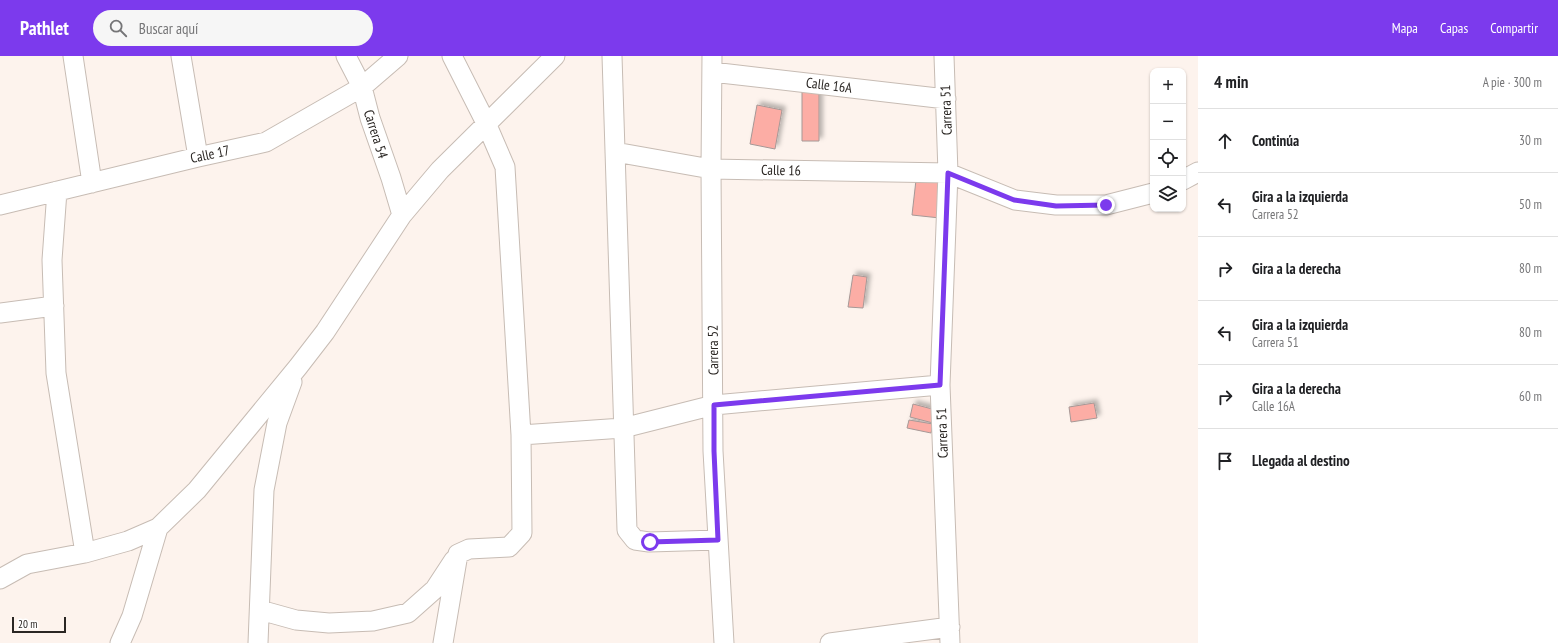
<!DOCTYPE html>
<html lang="es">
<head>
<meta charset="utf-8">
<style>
	:root { --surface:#fff; --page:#f6f6f6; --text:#202124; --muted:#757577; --line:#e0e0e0; --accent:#7c3aed }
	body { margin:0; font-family:"PT Sans Narrow",sans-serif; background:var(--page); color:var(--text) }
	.controls { position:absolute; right:12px; top:12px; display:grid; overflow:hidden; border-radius:8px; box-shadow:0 1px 3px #0004 }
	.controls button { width:36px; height:36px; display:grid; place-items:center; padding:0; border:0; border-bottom:1px solid var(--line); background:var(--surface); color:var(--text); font:20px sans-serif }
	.scale { position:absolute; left:12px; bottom:10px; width:54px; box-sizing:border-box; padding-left:4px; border:2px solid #2a2623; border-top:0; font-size:11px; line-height:14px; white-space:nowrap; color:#2a2623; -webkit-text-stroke:3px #fff; paint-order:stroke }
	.stop { position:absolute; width:12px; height:12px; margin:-9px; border:3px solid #7c3aed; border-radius:50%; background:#fff }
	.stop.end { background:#7c3aed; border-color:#fff; box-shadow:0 1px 4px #0008 }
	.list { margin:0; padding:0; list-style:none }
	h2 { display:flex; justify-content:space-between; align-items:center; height:52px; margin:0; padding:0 16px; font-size:17px }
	h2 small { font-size:13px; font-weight:400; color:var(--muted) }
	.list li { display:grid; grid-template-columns:26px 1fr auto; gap:12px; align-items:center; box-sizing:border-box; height:64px; padding:0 16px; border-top:1px solid var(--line) }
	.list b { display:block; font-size:15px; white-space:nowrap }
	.list p { margin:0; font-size:13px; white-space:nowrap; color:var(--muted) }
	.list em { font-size:13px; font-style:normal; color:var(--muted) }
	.icon { flex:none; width:22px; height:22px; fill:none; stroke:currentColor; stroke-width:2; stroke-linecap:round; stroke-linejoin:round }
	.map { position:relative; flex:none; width:1198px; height:587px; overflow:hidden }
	header { display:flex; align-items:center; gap:24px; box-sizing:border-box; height:56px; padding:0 20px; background:var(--accent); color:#fff }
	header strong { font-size:19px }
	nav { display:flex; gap:22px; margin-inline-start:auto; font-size:14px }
	.search { width:280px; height:36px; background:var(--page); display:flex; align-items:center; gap:10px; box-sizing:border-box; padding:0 14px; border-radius:22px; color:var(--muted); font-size:15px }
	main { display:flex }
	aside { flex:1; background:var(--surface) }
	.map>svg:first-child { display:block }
</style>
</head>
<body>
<header>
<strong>Pathlet</strong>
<div class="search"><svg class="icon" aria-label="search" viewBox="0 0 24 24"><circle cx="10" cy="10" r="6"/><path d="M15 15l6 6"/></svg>Buscar aquí</div>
<nav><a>Mapa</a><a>Capas</a><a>Compartir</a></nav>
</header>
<main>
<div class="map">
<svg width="1198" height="587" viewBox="0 0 1198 587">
	<defs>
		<filter id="shadow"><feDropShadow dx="3.5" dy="-3.5" stdDeviation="2" flood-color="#0004"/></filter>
	</defs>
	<rect width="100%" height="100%" fill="#fdf3ed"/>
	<path fill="#fcada5" stroke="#a69896" filter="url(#shadow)" d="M802 33H819V85H802Z
		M757 49 782 54 775 93 750 88Z
		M916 124 945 127 940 162 912 159Z
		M853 219 867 221 863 252 848 251Z
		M1094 347 1097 362 1071 366 1069 351Z
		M913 348 936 354 933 367 910 361Z
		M909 364 933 368 931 377 907 372Z"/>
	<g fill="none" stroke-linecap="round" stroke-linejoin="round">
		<defs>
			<path id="minor" d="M73 0 92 127
				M181 0 198 101
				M346 0 362 31 370 62 391 122 402 159
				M612 0 627 474 635 484 649 486 718 484
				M712 0 711 113 713 395 724 587
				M944 0 948 117 940 329 950 587
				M712 16 946 43
				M615 96 711 113 948 117 1015 144 1056 149H1106L1153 137
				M1183 124 1198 116
				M57 135 52 204 56 317 85 497
				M0 149 198 101 266 86 362 31 398 0
				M0 257 54 250
				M521 379 623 372 714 349 940 329
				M0 523 27 508 85 497 128 485 158 472 197 434 298 311 325 276 402 159 440 114 555 0
				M260 554 296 564 329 567 373 565 408 557 435 533 454 504
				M120 587 132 560 158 472
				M258 587 264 434 277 367 292 326
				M443 587 458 498 469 493 509 491 522 477 521 379 505 111 486 67 452 0
				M830 587 950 571"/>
		</defs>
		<use href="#minor" stroke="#c7bcb4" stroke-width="21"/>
		<use href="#minor" stroke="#fff" stroke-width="19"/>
	</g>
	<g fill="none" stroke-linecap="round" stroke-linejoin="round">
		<path stroke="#7c3aed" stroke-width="5" d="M650 486 718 484 714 395V349L940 329 948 117 1014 144 1056 150 1106 149"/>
	</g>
	<g text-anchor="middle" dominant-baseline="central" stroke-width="4" stroke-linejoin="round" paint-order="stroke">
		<g font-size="14" fill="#2a2623" stroke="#fff">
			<text transform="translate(829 29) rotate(7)">Calle 16A</text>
			<text transform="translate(946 54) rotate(-92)">Carrera 51</text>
			<text transform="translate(376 78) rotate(72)">Carrera 54</text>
			<text transform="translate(210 98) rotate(-12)">Calle 17</text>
			<text transform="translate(781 114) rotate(1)">Calle 16</text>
			<text transform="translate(713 294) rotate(-91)">Carrera 52</text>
			<text transform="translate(942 377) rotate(-92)">Carrera 51</text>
		</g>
	</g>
</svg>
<div class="controls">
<button>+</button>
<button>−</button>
<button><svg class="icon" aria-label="locate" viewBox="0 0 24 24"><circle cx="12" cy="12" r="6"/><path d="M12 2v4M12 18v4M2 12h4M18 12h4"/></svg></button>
<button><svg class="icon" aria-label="layers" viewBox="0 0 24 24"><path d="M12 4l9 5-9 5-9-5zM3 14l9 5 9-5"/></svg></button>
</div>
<div class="scale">20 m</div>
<div class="stop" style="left:650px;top:486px"></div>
<div class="stop end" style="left:1106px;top:149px"></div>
</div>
<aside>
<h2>4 min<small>A pie · 300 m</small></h2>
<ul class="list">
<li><svg class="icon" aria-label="ahead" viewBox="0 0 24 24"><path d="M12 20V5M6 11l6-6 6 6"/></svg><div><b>Continúa</b></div><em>30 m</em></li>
<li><svg class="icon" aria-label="left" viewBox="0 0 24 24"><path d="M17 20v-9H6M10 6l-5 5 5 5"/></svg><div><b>Gira a la izquierda</b><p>Carrera 52</p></div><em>50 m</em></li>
<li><svg class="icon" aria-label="right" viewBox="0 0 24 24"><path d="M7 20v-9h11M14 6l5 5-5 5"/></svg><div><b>Gira a la derecha</b></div><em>80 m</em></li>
<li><svg class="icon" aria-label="left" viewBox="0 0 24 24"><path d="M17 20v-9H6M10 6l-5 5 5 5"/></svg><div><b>Gira a la izquierda</b><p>Carrera 51</p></div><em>80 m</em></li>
<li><svg class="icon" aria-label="right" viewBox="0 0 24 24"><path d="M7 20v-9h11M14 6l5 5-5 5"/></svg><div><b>Gira a la derecha</b><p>Calle 16A</p></div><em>60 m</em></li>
<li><svg class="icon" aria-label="arrive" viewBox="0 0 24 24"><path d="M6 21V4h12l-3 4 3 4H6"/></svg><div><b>Llegada al destino</b></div></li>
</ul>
</aside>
</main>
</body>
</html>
